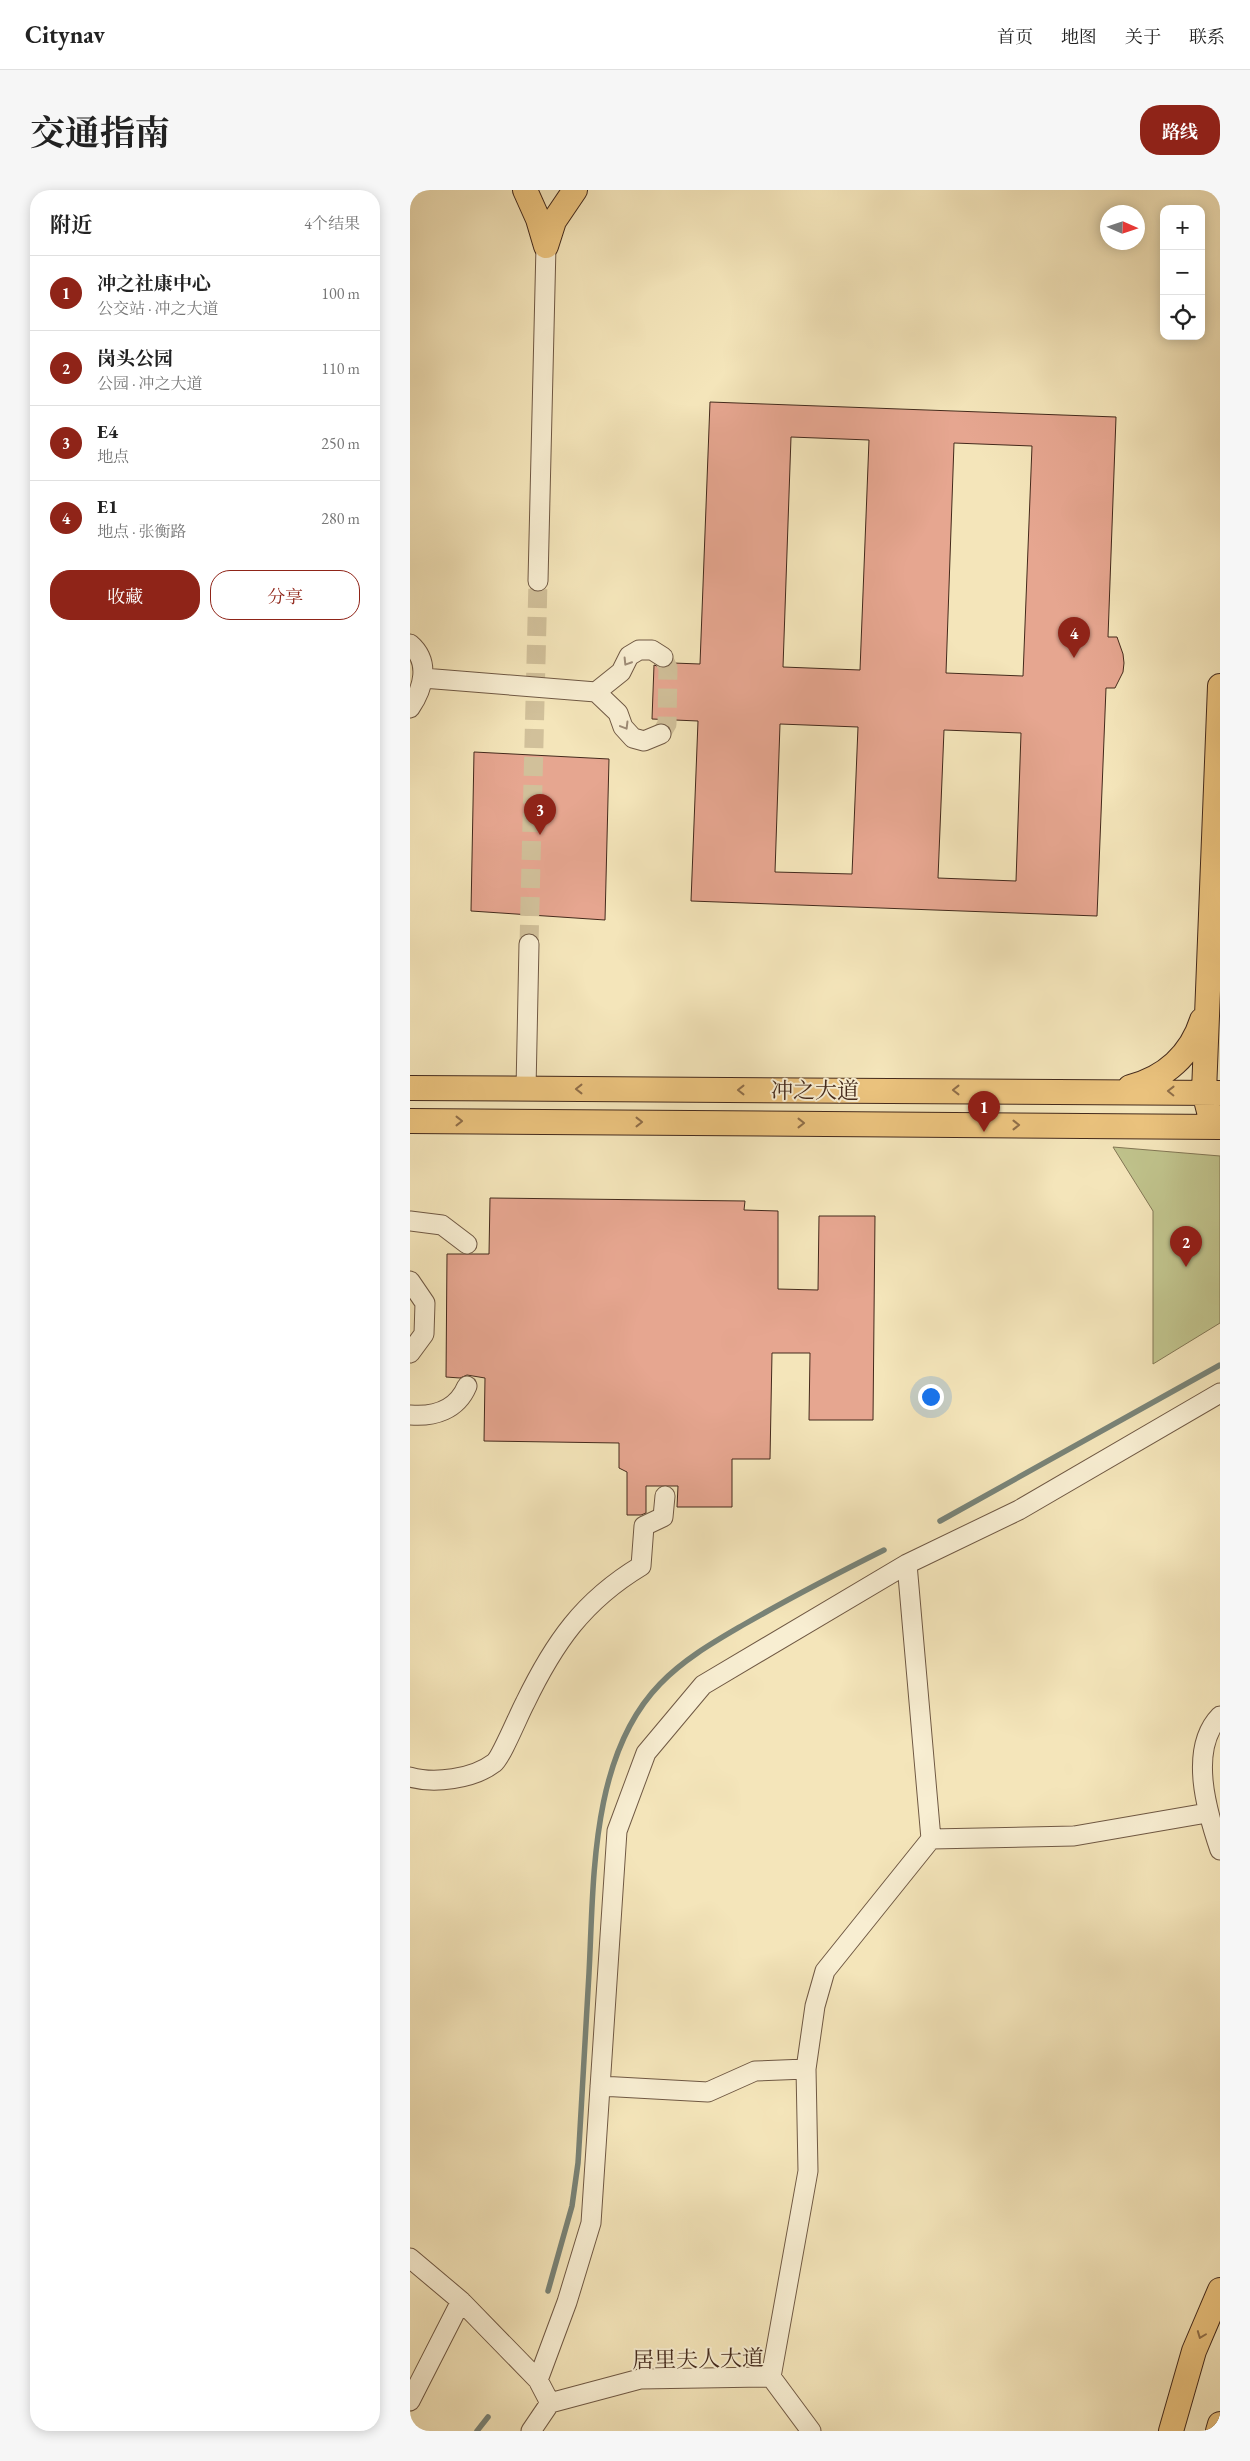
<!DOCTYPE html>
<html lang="zh">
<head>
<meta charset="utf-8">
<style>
	:root { --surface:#fff; --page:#f6f6f6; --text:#222; --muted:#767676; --line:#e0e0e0; --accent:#8f2418 }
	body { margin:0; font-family:"EB Garamond","Noto Serif SC",serif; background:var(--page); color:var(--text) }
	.controls { position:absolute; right:15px; top:15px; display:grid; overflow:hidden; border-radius:10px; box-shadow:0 2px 12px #0003 }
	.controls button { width:45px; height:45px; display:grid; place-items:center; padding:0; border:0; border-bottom:1px solid var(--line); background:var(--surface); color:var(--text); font:25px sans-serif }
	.compass { position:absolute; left:690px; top:15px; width:45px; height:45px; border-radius:50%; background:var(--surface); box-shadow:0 2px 12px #0003; rotate:93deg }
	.you { position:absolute; left:520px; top:1206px; width:18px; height:18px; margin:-12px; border:4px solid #fff; border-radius:50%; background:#1a73e8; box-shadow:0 0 0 8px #1a73e833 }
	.badge { display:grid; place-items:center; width:32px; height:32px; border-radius:50%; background:var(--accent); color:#fff; font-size:16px; font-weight:700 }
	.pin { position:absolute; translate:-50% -41px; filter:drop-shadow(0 1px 2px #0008) }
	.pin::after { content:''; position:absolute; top:26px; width:18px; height:15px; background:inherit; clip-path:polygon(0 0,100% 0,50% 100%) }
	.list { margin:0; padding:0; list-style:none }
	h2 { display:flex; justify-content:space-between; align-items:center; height:65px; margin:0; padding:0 20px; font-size:21px }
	h2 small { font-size:16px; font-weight:400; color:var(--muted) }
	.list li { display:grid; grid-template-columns:32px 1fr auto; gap:15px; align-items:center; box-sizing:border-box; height:75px; padding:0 20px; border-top:1px solid var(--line) }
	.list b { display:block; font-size:19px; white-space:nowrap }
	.list p { margin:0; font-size:16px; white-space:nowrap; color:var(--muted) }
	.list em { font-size:16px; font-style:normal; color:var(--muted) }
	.actions { display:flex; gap:10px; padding:15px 20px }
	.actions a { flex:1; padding:11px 0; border:1px solid var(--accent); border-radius:20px; text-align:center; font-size:18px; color:var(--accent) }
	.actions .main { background:var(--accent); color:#fff }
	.icon { flex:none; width:28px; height:28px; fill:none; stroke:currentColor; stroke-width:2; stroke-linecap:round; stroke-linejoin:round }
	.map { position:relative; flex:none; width:810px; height:2241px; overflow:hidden; border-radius:20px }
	header { display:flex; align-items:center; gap:30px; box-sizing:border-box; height:70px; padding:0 25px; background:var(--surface); border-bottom:1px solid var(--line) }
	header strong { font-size:24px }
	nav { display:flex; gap:28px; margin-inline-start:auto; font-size:18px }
	.intro { display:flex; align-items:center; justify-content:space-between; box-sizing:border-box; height:120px; padding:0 30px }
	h1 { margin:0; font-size:35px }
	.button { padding:12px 22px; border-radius:20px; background:var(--accent); color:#fff; font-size:18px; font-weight:700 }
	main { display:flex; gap:30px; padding:0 30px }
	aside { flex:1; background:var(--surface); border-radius:20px; box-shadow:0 2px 12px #0003 }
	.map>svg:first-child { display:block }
</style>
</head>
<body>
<header>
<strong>Citynav</strong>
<nav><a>首页</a><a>地图</a><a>关于</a><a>联系</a></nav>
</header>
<div class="intro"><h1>交通指南</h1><a class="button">路线</a></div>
<main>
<aside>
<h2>附近<small>4个结果</small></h2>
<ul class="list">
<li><span class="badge">1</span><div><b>冲之社康中心</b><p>公交站 · 冲之大道</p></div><em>100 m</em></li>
<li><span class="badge">2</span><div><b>岗头公园</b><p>公园 · 冲之大道</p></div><em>110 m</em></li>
<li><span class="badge">3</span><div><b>E4</b><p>地点</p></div><em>250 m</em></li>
<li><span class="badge">4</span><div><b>E1</b><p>地点 · 张衡路</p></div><em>280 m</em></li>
</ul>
<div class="actions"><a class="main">收藏</a><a>分享</a></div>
</aside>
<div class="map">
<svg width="810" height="2241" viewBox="0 0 810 2241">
	<rect width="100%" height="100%" fill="#f4e5ba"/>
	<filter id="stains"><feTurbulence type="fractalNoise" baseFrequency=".004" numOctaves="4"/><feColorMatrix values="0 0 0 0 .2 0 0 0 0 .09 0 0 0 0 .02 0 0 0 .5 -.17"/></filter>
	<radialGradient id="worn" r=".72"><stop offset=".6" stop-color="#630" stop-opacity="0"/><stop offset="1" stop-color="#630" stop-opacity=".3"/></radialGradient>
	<path fill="#c0c38c" stroke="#827654" d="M703 957 810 966V1133L743 1174V1021Z"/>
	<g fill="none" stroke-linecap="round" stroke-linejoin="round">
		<path stroke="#798377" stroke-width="5.5" d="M530 1331 810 1175
			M138 2101 162 2016 168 1973C172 1910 175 1847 179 1783 184 1690 180 1566 250 1494 274 1469 304 1452 333 1435 380 1408 426 1384 474 1360
			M67 2241 78 2227"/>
	</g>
	<path fill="#e6a690" stroke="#442a1c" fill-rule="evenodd" d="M300 212 706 227 698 447H707L713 464 714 473 713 482 705 498H696L687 726 281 711 288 531 242 529 244 475 253 478 263 473 290 474ZM381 247 459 250 450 480 373 477ZM544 253 622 256 613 486 536 483ZM370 534 448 537 442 684 365 682ZM534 540 611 543 606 691 528 688Z
		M64 562 199 569 195 730 61 721Z
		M80 1008 335 1011 334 1020 368 1021V1099L408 1100 409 1026H465L463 1230H399L400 1163H362L360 1269H322V1317H267L268 1296H236V1323L231 1325H217V1282L209 1278V1253L74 1251 75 1188 57 1185 50 1188 36 1187 37 1064H79Z"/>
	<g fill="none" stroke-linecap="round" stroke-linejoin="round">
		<path stroke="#d1c09a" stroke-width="19" stroke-dasharray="19 9" stroke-linecap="butt" d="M251 544 257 534 258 478 253 467
			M119 754 128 391"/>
		<defs>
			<path id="minor" d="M128 391 136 56
				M0 454C21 472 13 499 0 518
				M13 488 186 502 208 523 213 537 223 548 234 551 251 544
				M186 502 211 482 219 466 229 460H242L253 467
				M116 899 119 754
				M0 1031 32 1035 57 1054
				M0 1091 15 1113 14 1144 0 1163
				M0 1225C24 1227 47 1220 57 1196
				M810 1526C778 1559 797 1622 810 1660
				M0 1587C24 1594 63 1589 84 1573 91 1568 109 1524 115 1513 144 1453 173 1411 231 1376L234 1336 253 1327 255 1306
				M521 1649 664 1646 797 1623
				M190 1896 298 1902 345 1881 396 1879
				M0 2068 51 2111 128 2190 140 2213 230 2189 361 2187
				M361 2187 398 1981 396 1879 405 1816 415 1781 521 1649 497 1374
				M361 2187 401 2241
				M128 2190 157 2112 181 2033 207 1641 236 1563 293 1495 497 1374 609 1320 810 1203
				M0 2211 51 2111
				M121 2241 140 2213"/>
			<path id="major" d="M115 0 128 29 136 56
				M136 56 144 31 165 0
				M720 897C755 888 781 865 792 830
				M0 898 810 903
				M0 931 810 937
				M803 937 794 902 810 496
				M761 2241 784 2161 810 2100
				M808 2241 810 2234"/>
		</defs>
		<use href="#minor" stroke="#705944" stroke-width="21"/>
		<use href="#major" stroke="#442a1c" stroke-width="26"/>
		<use href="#minor" stroke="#f8eed2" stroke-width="19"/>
		<use href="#major" stroke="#eac27d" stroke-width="24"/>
	</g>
	<defs><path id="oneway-chevron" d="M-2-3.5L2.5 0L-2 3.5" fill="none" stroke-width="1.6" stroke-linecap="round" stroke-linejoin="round" transform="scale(1.25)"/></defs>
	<g stroke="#9e8c77">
		<use href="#oneway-chevron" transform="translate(217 472) rotate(122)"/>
		<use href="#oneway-chevron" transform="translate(215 536) rotate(59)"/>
	</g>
	<g stroke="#8f6e48">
		<use href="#oneway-chevron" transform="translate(169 899) rotate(-180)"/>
		<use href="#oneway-chevron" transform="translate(331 900) rotate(-180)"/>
		<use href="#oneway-chevron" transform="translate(546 900) rotate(-180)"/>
		<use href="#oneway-chevron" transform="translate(761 901) rotate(-179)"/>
		<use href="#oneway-chevron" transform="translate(49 931)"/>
		<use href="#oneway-chevron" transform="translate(229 932)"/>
		<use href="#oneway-chevron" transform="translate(391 933)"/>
		<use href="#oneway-chevron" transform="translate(606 935)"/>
		<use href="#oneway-chevron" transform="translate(791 2145) rotate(111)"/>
	</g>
	<g text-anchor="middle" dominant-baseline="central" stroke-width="4" stroke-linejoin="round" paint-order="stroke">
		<g font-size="22" fill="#442a1c" stroke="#f8eed2">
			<text x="405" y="900">冲之大道</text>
			<text transform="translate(288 2169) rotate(-1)">居里夫人大道</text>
		</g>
	</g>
	<rect width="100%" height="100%" filter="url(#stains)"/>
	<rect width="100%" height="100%" fill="url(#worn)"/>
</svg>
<div class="controls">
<button>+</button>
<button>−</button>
<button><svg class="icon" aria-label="locate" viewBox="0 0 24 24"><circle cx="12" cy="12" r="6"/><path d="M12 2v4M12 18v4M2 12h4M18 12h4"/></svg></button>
</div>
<svg class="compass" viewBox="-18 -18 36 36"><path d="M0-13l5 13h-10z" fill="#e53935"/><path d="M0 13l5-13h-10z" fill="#767676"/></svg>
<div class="you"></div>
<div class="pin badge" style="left:574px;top:942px">1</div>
<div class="pin badge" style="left:776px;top:1077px">2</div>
<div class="pin badge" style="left:130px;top:645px">3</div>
<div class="pin badge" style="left:664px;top:468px">4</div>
</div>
</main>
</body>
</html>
